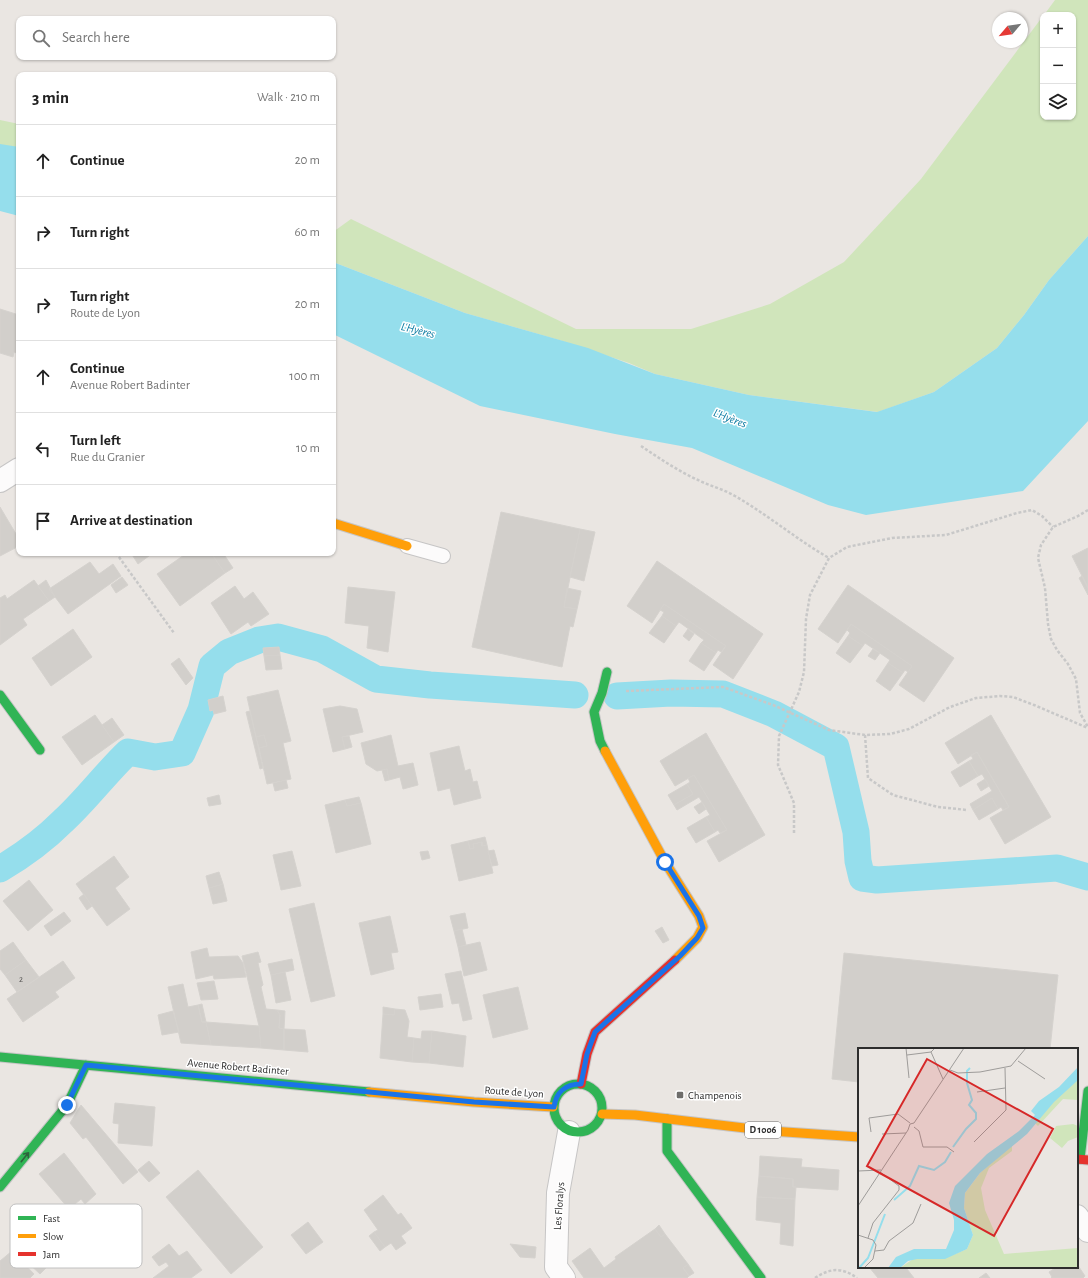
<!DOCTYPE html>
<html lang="en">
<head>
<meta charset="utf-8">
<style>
	:root { --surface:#fff; --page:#f2f2f2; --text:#222; --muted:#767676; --line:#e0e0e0 }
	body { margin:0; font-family:"Alegreya Sans",sans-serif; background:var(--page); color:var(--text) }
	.controls { position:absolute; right:12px; top:12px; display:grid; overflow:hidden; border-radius:8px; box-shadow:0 1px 3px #0004 }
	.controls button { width:36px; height:36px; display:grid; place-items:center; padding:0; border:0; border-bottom:1px solid var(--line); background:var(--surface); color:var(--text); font:20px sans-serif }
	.compass { position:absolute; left:992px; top:12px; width:36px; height:36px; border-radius:50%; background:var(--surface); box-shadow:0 1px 3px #0004; rotate:241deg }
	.stop { position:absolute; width:12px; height:12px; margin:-9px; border:3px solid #1a73e8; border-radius:50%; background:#fff }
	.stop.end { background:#1a73e8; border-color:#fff; box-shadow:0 1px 4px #0008 }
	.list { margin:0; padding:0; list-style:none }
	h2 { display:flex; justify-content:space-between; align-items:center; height:52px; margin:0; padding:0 16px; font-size:17px }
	h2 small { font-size:13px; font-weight:400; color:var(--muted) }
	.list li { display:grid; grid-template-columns:26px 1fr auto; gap:12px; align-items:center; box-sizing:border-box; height:72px; padding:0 16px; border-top:1px solid var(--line) }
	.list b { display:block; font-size:15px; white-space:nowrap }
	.list p { margin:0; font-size:13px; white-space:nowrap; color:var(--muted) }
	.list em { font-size:13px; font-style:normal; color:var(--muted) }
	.icon { flex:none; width:22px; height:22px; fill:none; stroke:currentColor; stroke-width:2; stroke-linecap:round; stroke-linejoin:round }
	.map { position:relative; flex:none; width:1088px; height:1278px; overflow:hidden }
	.search { position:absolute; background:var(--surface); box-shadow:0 1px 3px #0004; left:16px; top:16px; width:320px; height:44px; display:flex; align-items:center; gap:10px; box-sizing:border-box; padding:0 14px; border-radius:8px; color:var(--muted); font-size:15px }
	.panel { position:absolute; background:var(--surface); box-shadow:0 1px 3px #0004; left:16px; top:72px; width:320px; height:484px; border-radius:8px }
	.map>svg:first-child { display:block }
</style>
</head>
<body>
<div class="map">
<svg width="1088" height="1278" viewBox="0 0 1088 1278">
	<rect width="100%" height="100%" fill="#eae6e2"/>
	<path fill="#d0e5bb" d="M1055 0H1088V236L1049 280 1024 315 997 348 934 392 878 412 749 395 655 374 629 363 559 340 465 313 333 262V232L351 219 576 329H691L770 304 844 262 921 179 1043 16V117H1073V15H1044Z
		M0 120 19 124V168L0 169Z"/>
	<path fill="#95deec" d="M0 144 19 147V216L0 211Z
		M1088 236V421L1023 491 866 515 828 505 692 448 615 434 480 406 333 334V262L465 313 588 348 655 374 749 395 877 412 934 392 997 348 1024 315 1049 280Z"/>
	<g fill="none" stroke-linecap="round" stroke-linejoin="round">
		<path stroke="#95deec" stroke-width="27" d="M617 696 671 693 723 694 774 714 836 747 856 832 858 861 862 878 877 880 1057 868 1088 877
			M0 869C22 856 45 839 63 821 86 800 105 774 128 752L155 757 182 753 201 710 212 666 229 652 259 640 278 637 322 649 376 679 430 685 575 695"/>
	</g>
	<path fill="#d2cfcb" stroke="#d5d2ce" d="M0 309 19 315V354L14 352 13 357 0 353Z
		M0 507 19 539V546L0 556Z
		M501 512 580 529 564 607 577 609 573 627 570 626 562 667 472 647Z
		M580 529 595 532 584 581 570 577Z
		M1088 548V588L1072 556Z
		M131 553H153L138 564Z
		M187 553H211L225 573 180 606 157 574Z
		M219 553H223L233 568 225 573 213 556Z
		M657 561 763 634 733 679 713 665 726 646 664 604 652 623 627 606Z
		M90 562 99 574 113 564 121 576 68 614 49 589Z
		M1082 576 1088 588V595L1079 578Z
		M122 577 128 585 116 593 111 585Z
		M34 580 49 601 23 619 27 625 0 645V598L5 595 7 599Z
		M46 580 55 597 49 601 38 586Z
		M848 585 954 658 924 702 899 685 912 666 851 624 838 643 818 629Z
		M235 586 244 599 253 592 269 614 251 626 248 622 231 634 211 603Z
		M348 587 395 592 388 652 367 648 369 626 345 623Z
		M567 588 581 591 577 609 564 607Z
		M664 604 726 646 721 652 718 650 716 653 701 643 704 640 679 622 676 626 662 616 664 612 660 610Z
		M662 616 676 626 664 643 649 633Z
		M851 624 912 666 908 672 905 670 903 673 888 663 890 660 865 643 863 646 848 636 850 633 847 630Z
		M73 629 92 657 51 686 32 658Z
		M688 629 694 634 689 641 683 636Z
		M848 636 863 646 850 663 836 653Z
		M701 643 716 653 704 671 689 661Z
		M279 647 280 655 264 656 263 648Z
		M873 649 880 653 875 660 868 656Z
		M280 655 282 669 266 670 264 656Z
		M179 658 193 678 186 685 171 664Z
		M888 663 903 673 890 691 876 681Z
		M278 690 291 741 283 743 291 779 267 784 259 748 267 746 264 735 256 737 247 697Z
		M223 696 226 711 214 714 213 710 210 711 208 700Z
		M340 706 357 709 363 732 342 737 345 749 333 752 323 709Z
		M250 711 256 737 263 768 260 769 246 712Z
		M95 715 114 742 82 765 62 737Z
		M991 715 1051 817 1005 844 990 818 1009 807 977 752 958 764 945 743Z
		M112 718 124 735 114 742 102 725Z
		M706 733 765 835 719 862 707 841 727 830 694 775 675 786 660 761Z
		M264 735 267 746 259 748 256 737Z
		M391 735 398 766 413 763 418 785 403 789 400 777 389 780 387 769 377 771 366 764 361 743Z
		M349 736 352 747 345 749 342 737Z
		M459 746 465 771 470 769 473 782 477 781 481 798 454 805 450 788 438 791 430 753Z
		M977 752 1009 807 1003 810 1001 807 998 809 992 798 973 810 970 804 992 791 982 774 978 776 969 761 973 759 971 755Z
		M969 761 978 776 960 787 951 772Z
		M387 769 389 780 385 781 382 770Z
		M694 775 727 830 720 833 718 830 715 832 706 817 710 815 699 797 677 810 674 805 693 794 687 784 690 782 688 778Z
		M985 779 989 786 981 791 977 784Z
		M286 780 288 788 275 791 273 783Z
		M687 784 693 794 674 805 668 795Z
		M219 795 221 804 209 806 207 798Z
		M359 797 361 803 347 806 345 800Z
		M992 798 998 809 979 820 973 810Z
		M345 800 347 806 361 803 371 844 336 853 325 805Z
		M702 802 706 809 699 814 694 807Z
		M706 817 715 832 696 843 687 828Z
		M485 837 487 845 482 846V842L473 844 474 848 470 849 468 841Z
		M468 841 470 849 474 848 473 844 482 842V846L487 845 493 873 459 881 451 845Z
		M494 850 498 865 492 866 488 851Z
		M292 851 301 886 281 890 273 855Z
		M428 851 430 858 422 860 420 852Z
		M114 856 129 877 115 888 130 909 107 926 76 884Z
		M219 872 223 884 209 888 206 876Z
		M29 880 53 910 28 931 3 901Z
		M223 884 227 901 213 904 209 888Z
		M84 894 92 906 87 910 79 898Z
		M314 903 335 996 311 1002 289 909Z
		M64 912 71 921 51 936 44 926Z
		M465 913 468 928 454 931 450 916Z
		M390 916 398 952 391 953 394 969 371 975 359 923Z
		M662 927 669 940 663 943 655 931Z
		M462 929 466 945 458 947 454 931Z
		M13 942 26 960 5 975 0 969V951Z
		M480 942 487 970 464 976 458 947Z
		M207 948 209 957 238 956 243 963 246 977 214 979 213 975 196 979 191 952Z
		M258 952 261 962 258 963 263 985 261 987 266 1009 277 1010 280 1015 279 1028 284 1029V1050L261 1048 259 1026 242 956Z
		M844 953 1058 975 1050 1049H859V1082L832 1079Z
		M292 959 294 970 271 975 268 964Z
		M26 960 39 977 17 992 5 975Z
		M63 961 75 978 55 992 59 997 23 1022 7 999Z
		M461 971 472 1019 463 1021 459 1003 452 1004 445 974Z
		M285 972 291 1000 276 1003 271 975Z
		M214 981 218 999 201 1000 197 983Z
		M183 984 188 1007 198 1005 202 1022H206L211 1045 181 1043 168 987Z
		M518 987 528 1029 493 1038 483 995Z
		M441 994 443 1007 420 1010 418 997Z
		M202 1004 206 1022H202L198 1005Z
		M383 1007 395 1009 394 1015 383 1014Z
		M395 1009 405 1010 409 1021 407 1037 414 1038 412 1062 380 1058 383 1014 394 1015Z
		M277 1010 285 1011 284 1029 279 1028 280 1015Z
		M173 1011 179 1032 162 1035 158 1015Z
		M206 1022 259 1026 261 1048 211 1045Z
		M284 1029 305 1030 308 1052 284 1050Z
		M422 1031H432L429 1063 412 1062 414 1038 421 1039Z
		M432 1031 466 1036 463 1067 429 1063Z
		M115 1103 155 1107 152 1146 118 1143 119 1124 113 1123Z
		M81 1105 138 1172 123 1184 86 1137 83 1139 70 1123Z
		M64 1153 96 1194 85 1204 81 1199 69 1209 39 1174Z
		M760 1156 802 1159 801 1167 839 1170 838 1190 793 1187V1179L759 1176Z
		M149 1161 160 1173 149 1182 138 1170Z
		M198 1170 263 1247 231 1274 166 1197Z
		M759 1176 793 1179V1187H796L795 1199 757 1197Z
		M383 1195 398 1215 401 1213 412 1228 401 1236 406 1243 396 1250 391 1243 385 1247 374 1232 378 1230 364 1210Z
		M757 1197 795 1199 793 1246 780 1244 781 1223 756 1220Z
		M308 1222 323 1242 306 1254 291 1235Z
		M659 1225 665 1234 661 1237 655 1229Z
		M655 1229 661 1237 665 1234 688 1264 683 1268 689 1276 687 1278H584L572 1261 590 1248 604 1268 616 1259 615 1257Z
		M374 1232 385 1247 380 1251 369 1236Z
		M169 1244 179 1256 187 1251 202 1270 191 1278H153L169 1266 166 1262 159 1266 152 1257Z
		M510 1244 536 1247 535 1258 520 1257Z
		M41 1246 54 1260 40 1274 26 1261Z
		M12 1251 34 1274 30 1278H0V1261Z
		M688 1264 694 1273 689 1276 683 1268Z
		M1077 1264 1085 1276 1083 1278H1051L1052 1277 1049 1272 1057 1267H1077Z
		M869 1267H910L907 1269 914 1278H878Z
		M986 1273 990 1278H979Z"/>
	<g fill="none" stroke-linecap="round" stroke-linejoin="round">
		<defs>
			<path id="lane" d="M407 546 443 556"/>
			<path id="street" d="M0 481 19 469
				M1077 1216 1088 1231
				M564 1278 556 1267 558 1193 569 1132"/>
			<path id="fast" d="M0 695 40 750
				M605 751 600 741 594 712 602 693 607 672
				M0 1057 369 1092
				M554 1108a24 24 0 1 1 48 0a24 24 0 1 1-48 0Z
				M667 1119V1151L761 1278
				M1080 1159 1088 1091
				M0 1187 67 1105 86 1065"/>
			<path id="slow" d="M333 523 407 546
				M605 751 665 862 699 916 703 927 697 938 675 960
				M369 1092 474 1102 553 1107
				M602 1114 635 1115 771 1131 859 1137"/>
			<path id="jam" d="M581 1084 587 1054 595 1032 675 960
				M1077 1159 1088 1160"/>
		</defs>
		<use href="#lane" stroke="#c6c5c5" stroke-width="16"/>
		<use href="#street" stroke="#c6c5c5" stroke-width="24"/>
		<use href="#fast" stroke="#c6c5c5" stroke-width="11"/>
		<use href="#slow" stroke="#c6c5c5" stroke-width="11"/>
		<use href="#jam" stroke="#c6c5c5" stroke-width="11"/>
		<path stroke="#c8c8c8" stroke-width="2.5" stroke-dasharray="3 2" stroke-linecap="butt" d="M641 446C659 458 678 471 698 480 710 486 723 489 735 496 768 515 796 539 829 558
			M1088 510 1078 516 1053 527 1041 545 1038 558 1045 588 1048 624 1051 639 1057 650 1068 664 1076 679 1080 713 1088 727
			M116 553 174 633
			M626 691 723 687 773 705 829 730 865 735 890 734 909 729 950 707 976 698 1000 696 1013 697 1034 705 1088 728
			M865 735 868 778 893 795 938 807 967 810
			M794 833V803L778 765 779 736 799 692 804 672 806 619 810 595 829 558 847 547 892 538 946 535 1017 513 1032 510 1042 516 1053 527
			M815 1278C830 1268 842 1267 857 1278"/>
		<use href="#lane" stroke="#fcfbfb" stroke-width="14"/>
		<use href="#street" stroke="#fcfbfb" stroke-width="22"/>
		<use href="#fast" stroke="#30b455" stroke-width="9"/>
		<use href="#slow" stroke="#ff9f0a" stroke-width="9"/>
		<use href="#jam" stroke="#e5322d" stroke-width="9"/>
	</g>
	<defs><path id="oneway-shaft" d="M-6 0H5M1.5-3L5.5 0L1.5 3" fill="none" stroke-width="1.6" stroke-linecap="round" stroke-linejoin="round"/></defs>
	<use stroke="#2e633d" href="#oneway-shaft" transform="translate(25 1157) rotate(-51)"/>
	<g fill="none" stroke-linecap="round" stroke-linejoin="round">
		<path stroke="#1a73e8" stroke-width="5" d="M67 1105 86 1065 474 1102 554 1107C556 1092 566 1084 581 1084L587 1054 595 1032 680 956 697 938 703 928 699 916 665 862"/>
	</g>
	<rect fill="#6f6e6c" stroke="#fff" stroke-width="1.5" x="676" y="1091" width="8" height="8" rx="2"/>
	<g text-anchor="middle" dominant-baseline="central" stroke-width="3" stroke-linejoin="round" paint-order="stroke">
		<g font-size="9" fill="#575655">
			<text x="21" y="979">2</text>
		</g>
		<rect fill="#fff" stroke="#6c6c6c" stroke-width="1" x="745" y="1122" width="36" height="16" rx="3"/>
		<g font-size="10" font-weight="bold" fill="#2d2d2d">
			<text x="763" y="1130">D 1006</text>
		</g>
		<g font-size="11" fill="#2d2d2d" stroke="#fff">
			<text transform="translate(238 1067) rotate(5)">Avenue Robert Badinter</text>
			<text transform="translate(514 1092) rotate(4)">Route de Lyon</text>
			<text transform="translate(559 1206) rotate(-86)">Les Floralys</text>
		</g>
		<g font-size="11" fill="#2d2d2d" stroke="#fff" text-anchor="start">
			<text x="688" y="1095">Champenois</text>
		</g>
		<g font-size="12" font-style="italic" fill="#0b7ba2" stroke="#fff">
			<text transform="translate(418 330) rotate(14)">L'Hyères</text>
			<text transform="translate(730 418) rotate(21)">L'Hyères</text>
		</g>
	</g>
	<g transform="translate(858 1048)">
		<rect width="220" height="220" fill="#eae6e2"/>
		<path d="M220 29V52L205 51 180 78 177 75 184 61ZM215 76 220 78V89L210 93 204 100 192 90 198 78ZM154 97V103L131 120 123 140 127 162 146 206 220 200V220H42L55 211H85L109 201 115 187 106 160 107 145 122 125Z" fill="#d0e5bb"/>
		<path d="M220 19 219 33 196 54 169 86 122 125 107 145 106 160 115 187 109 201 87 211H59L50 213 42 220H30L38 209 56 201H88L96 182V172L91 155 97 138 129 106 161 83 177 67 173 63 181 53 201 39Z" fill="#95deec"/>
		<path fill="none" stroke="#95deec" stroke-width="2" d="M95 99 108 81 118 71V65L111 57 114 52 109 35V23L112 20M36 152 52 138 61 118 76 122 87 114 93 104M1 220 10 210 27 166"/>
		<path fill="none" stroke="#9e9c9a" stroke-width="1" d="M48 0 51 30M73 4 85 31M49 7 73 4 77 0M160 13 187 31M92 22 100 25 122 24 153 18 168 0M119 44 147 40M56 79 61 83 65 99H89L96 104M13 84 11 70 40 66 52 75M24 86 48 85M116 94 148 62 147 20M0 123 23 122M0 158 50 82 52 76 56 75 106 0M0 187 15 192 18 197 15 211 6 220M10 190 15 175 41 142V138L22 124M17 203 26 202 31 193 55 175 63 156"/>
		<path fill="#d62828" fill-opacity="0.15" stroke="#d62828" stroke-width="2" d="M69 11 195 81 136 188 9 118Z"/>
		<rect width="220" height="220" fill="none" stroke="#2d2d2d" stroke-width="2"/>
	</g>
	<rect x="10" y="1204" width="132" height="64" rx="6" fill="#fff" stroke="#c0c0c0" stroke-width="1"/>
	<rect x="18" y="1216" width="18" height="4" fill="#30b455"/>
	<rect x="18" y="1234" width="18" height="4" fill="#ff9f0a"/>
	<rect x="18" y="1252" width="18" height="4" fill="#e5322d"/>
	<g font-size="11" fill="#2d2d2d">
		<text x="43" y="1222">Fast</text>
		<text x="43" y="1240">Slow</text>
		<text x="43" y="1258">Jam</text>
	</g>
</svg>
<div class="controls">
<button>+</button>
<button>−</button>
<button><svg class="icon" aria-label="layers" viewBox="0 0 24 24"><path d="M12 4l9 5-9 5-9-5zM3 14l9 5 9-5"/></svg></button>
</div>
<svg class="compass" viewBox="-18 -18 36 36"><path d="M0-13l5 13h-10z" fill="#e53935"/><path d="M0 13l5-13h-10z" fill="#767676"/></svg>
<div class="stop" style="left:665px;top:862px"></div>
<div class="stop end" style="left:67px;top:1105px"></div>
<div class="search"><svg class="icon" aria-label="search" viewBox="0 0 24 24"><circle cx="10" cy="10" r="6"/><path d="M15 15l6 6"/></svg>Search here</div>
<section class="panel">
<h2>3 min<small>Walk · 210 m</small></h2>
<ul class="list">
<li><svg class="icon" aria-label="ahead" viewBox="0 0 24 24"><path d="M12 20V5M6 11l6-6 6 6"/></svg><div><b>Continue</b></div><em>20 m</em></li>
<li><svg class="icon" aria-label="right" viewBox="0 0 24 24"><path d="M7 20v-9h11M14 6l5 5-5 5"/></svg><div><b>Turn right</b></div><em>60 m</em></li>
<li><svg class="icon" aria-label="right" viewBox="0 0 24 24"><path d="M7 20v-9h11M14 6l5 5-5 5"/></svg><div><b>Turn right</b><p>Route de Lyon</p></div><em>20 m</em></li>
<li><svg class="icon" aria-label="ahead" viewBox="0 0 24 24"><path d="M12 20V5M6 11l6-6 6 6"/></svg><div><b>Continue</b><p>Avenue Robert Badinter</p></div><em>100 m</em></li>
<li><svg class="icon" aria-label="left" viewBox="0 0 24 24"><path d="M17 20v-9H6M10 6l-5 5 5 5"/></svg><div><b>Turn left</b><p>Rue du Granier</p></div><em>10 m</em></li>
<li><svg class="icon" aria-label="arrive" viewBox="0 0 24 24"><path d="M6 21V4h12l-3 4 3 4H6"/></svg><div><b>Arrive at destination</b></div></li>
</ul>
</section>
</div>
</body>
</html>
